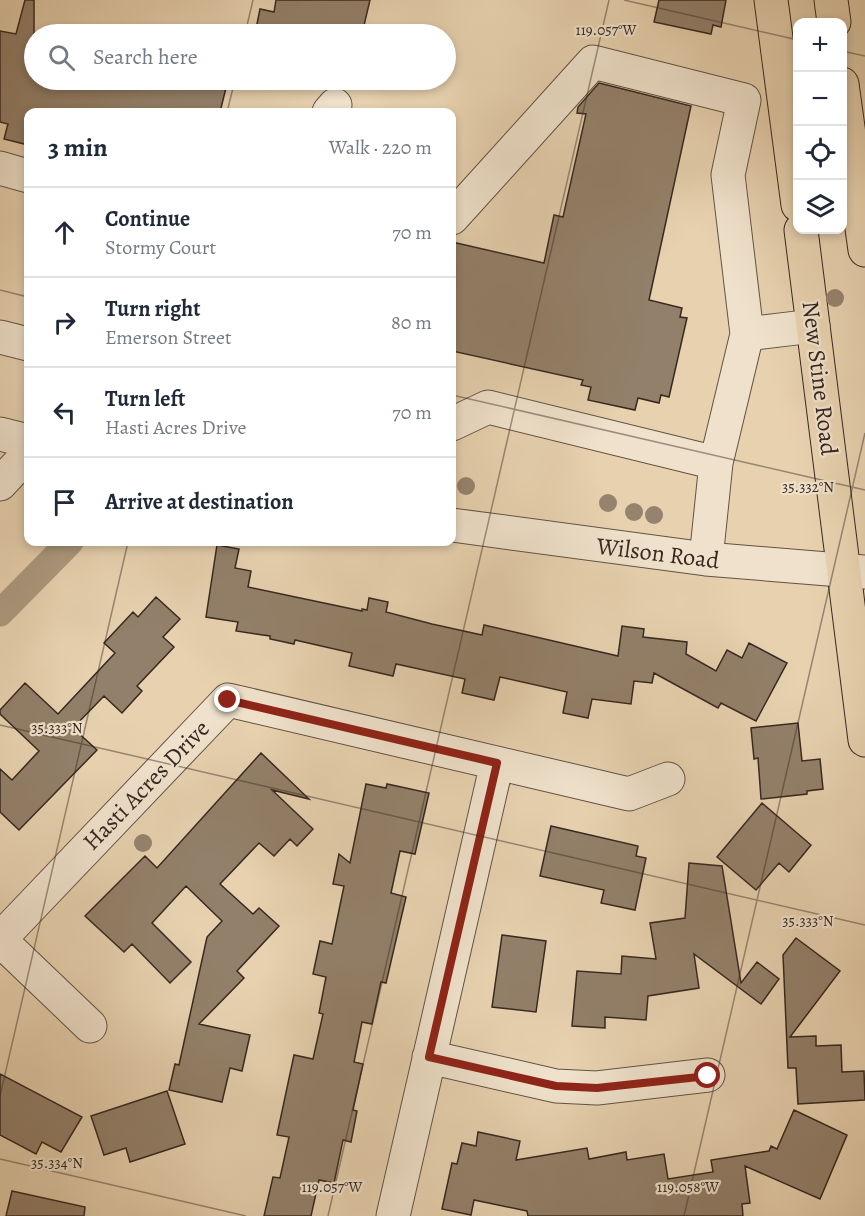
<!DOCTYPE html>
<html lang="en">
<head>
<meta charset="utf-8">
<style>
	:root { --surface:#fff; --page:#f6f6f7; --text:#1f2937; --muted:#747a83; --line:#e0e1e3 }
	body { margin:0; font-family:Alegreya,serif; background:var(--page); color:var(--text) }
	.controls { position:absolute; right:18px; top:18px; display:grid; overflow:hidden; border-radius:12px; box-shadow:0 3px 9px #0003 }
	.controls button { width:54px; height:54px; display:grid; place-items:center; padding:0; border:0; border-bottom:2px solid var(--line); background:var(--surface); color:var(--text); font:30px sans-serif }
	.stop { position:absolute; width:18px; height:18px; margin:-14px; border:4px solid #8f2418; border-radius:50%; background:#fff }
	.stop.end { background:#8f2418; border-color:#fff; box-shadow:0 2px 6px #0008 }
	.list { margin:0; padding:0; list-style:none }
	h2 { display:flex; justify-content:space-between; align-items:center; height:78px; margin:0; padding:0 24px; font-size:26px }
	h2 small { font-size:20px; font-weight:400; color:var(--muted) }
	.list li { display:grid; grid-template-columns:39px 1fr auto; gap:18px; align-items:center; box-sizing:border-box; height:90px; padding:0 24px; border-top:2px solid var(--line) }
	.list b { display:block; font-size:22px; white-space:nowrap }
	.list p { margin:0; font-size:20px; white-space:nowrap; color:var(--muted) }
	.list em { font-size:20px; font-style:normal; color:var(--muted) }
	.icon { flex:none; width:33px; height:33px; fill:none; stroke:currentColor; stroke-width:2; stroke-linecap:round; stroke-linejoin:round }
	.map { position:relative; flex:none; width:865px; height:1216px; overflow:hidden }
	.search { position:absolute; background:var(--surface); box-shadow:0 3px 9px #0003; left:24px; top:24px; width:432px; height:66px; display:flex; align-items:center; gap:15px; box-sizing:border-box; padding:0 21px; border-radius:33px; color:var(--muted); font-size:22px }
	.panel { position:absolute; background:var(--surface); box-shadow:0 3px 9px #0003; left:24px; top:108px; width:432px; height:438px; border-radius:12px }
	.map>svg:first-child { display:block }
</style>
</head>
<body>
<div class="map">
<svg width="865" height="1216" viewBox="0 0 865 1216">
	<rect width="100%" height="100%" fill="#e7d1af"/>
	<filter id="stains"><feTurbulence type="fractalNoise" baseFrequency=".00333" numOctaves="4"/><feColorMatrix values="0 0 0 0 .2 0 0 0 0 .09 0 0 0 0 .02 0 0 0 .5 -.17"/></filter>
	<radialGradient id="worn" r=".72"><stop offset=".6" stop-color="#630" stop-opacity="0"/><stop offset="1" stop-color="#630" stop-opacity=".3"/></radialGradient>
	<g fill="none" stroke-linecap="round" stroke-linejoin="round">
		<path stroke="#ab987e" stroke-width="27" d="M0 613 70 542"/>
	</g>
	<path fill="#93806a" stroke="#372820" stroke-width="1.5" d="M25 0H34V80H228L220 112H28V145L4 139 8 124 0 122V31L16 34Z
		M276 0H370L362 34H281L256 29 260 9 274 12Z
		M659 0H726L721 27 713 25 711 34 654 22Z
		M599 83 691 106 649 300 682 308 680 317 687 318 669 397 661 395 659 403 638 398 635 410 588 400 591 387 581 385 583 380 452 351V242L544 263 554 215 563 217 586 114 577 113 578 107Z
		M217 545 239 549 235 568 251 571 248 587 362 611V609L367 610 369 598 388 602 386 612 432 624 482 635 484 625 618 656 622 626 644 629 643 637 687 642 686 654 716 671 727 650 742 658 749 643 787 663 756 721 721 703 718 708 654 673 652 683 634 681 631 704 592 699 588 718 563 713 567 692 500 677 494 700 462 693 465 679 396 664 393 676 349 666 352 653 295 640 294 644 270 639V636L236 631 238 622 206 617Z
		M156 597 180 619 163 637 174 647 137 686 142 691 122 713 104 696 73 728 97 750 19 830 0 812V769L12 780 39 751 0 714V710L25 683 58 714 115 653 104 643 133 612 138 617Z
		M798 723 802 761 820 759 823 789 807 791V794L761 799 758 758 754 759 751 728Z
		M261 753 309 799 272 790 313 829 297 846 290 839 274 856 259 843 220 884 253 914 259 908 279 926 237 971 244 978 199 1024 250 1035 242 1071 230 1068 222 1102 169 1090 175 1064 179 1065 207 937 222 921 186 886 152 923 191 962 170 983 132 944 124 952 85 916 145 856 157 868Z
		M366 784 386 788 387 784 429 793 415 854 400 851 391 893 406 897 386 983 381 982 372 1024 362 1022 354 1062 363 1064 353 1110 357 1111 351 1142 343 1140 334 1183 319 1180 311 1216H264L273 1177 280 1178 289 1137 277 1135 294 1055 313 1059 323 1014 319 1013 326 977 313 974 320 941 332 944 344 886 333 884 339 854 350 863Z
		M762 803 811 845 789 872 779 863 756 890 717 857Z
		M551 826 638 846 636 856 646 858 635 910 601 903 604 890 540 876Z
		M689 863 722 866 741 983 757 962 779 979 761 1004 694 954 699 988 648 996 646 1020 605 1017V1028L572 1026 577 971 621 974 622 956 656 959 650 923 685 918Z
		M502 935 546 941 536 1012 492 1007Z
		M796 938 840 971 790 1037 816 1036V1046L841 1045 842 1072 864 1071 865 1100 798 1104 796 1068H788L783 955Z
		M0 1074 82 1117 61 1152 42 1142 36 1154 0 1135Z
		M167 1091 185 1144 130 1162 126 1148 104 1155 91 1116Z
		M794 1110 847 1135 820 1199 745 1166 750 1203 742 1204 743 1216H528L527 1211 474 1200 471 1215 442 1209 452 1163 457 1164 462 1143 476 1146 478 1132 520 1141 516 1160 587 1148 589 1159 626 1152 627 1160 664 1154 668 1179 713 1172 711 1160 769 1151 771 1146 777 1149Z
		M12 1191 85 1207 84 1216H6Z"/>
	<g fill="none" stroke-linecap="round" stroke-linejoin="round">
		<defs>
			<path id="minor" d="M329 112 335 105
				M0 168 28 176
				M452 218 593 62 744 100 728 175 747 334 716 463
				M747 334 813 326
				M0 337 28 344
				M452 424 488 407 716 463 706 559
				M0 434 28 441
				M0 484 28 454
				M452 525 706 559 865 572
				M0 939 228 700 629 794 668 779
				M0 940 90 1026
				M429 1057 556 1086 597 1088 708 1075
				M393 1216 497 763"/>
			<path id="major" d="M771 0 798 205
				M831 0 834 22
				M842 84 865 250
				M801 230 865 740"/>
		</defs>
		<use href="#minor" stroke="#635244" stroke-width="35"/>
		<use href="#major" stroke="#372820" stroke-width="35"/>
		<use href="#minor" stroke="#efe1cb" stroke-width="33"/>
		<use href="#major" stroke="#e7d1af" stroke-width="33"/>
	</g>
	<g fill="#96836e">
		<circle cx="835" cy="298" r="9"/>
		<circle cx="466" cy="486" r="9"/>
		<circle cx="608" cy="503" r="9"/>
		<circle cx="634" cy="512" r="9"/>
		<circle cx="654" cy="515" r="9"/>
		<circle cx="143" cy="843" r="9"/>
	</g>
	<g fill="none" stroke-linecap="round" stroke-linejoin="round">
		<path stroke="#8f2418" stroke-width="8" d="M228 700 497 763 429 1057 556 1086 597 1088 708 1076"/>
	</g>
	<path fill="none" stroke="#372820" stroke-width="1.5" stroke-opacity="0.45" d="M624 0 798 40M245 34 253 0M842 51 865 56M227 112 235 80M0 290 28 297M452 395 865 490M0 725 865 925M0 1096 128 542M0 1159 246 1216M328 1216 609 0M684 1216 865 433"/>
	<g text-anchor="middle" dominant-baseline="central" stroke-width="4.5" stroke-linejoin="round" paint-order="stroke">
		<g font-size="24" fill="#372820" stroke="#efe1cb">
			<text transform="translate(820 378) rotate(83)">New Stine Road</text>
			<text transform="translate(658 553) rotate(7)">Wilson Road</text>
			<text transform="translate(146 785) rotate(-46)">Hasti Acres Drive</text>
		</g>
	</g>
	<g font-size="15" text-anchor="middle" fill="#372820" stroke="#efe1cb" stroke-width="4.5" stroke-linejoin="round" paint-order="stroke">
		<text x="606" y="35">119.057°W</text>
		<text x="808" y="492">35.332°N</text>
		<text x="57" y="733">35.333°N</text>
		<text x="808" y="926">35.333°N</text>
		<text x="57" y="1168">35.334°N</text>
		<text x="332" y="1192">119.057°W</text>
		<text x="688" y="1192">119.058°W</text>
	</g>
	<rect width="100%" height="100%" filter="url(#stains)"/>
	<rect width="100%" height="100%" fill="url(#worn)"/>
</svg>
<div class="controls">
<button>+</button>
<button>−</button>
<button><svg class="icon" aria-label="locate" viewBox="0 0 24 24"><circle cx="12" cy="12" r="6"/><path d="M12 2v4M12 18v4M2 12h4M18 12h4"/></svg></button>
<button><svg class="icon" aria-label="layers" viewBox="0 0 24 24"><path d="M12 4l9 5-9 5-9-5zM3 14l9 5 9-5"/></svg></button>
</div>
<div class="stop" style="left:708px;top:1076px"></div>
<div class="stop end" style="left:228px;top:700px"></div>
<div class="search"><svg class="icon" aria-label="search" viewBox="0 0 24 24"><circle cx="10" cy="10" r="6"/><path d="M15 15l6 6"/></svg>Search here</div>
<section class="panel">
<h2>3 min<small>Walk · 220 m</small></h2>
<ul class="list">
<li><svg class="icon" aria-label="ahead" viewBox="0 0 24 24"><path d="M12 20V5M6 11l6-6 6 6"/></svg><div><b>Continue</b><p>Stormy Court</p></div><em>70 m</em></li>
<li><svg class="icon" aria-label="right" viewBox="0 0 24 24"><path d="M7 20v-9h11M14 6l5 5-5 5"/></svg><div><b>Turn right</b><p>Emerson Street</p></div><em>80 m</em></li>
<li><svg class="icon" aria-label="left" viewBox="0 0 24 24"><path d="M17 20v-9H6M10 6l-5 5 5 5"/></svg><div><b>Turn left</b><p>Hasti Acres Drive</p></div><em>70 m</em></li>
<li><svg class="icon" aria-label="arrive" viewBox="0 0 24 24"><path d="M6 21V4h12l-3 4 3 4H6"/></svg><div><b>Arrive at destination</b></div></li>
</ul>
</section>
</div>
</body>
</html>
